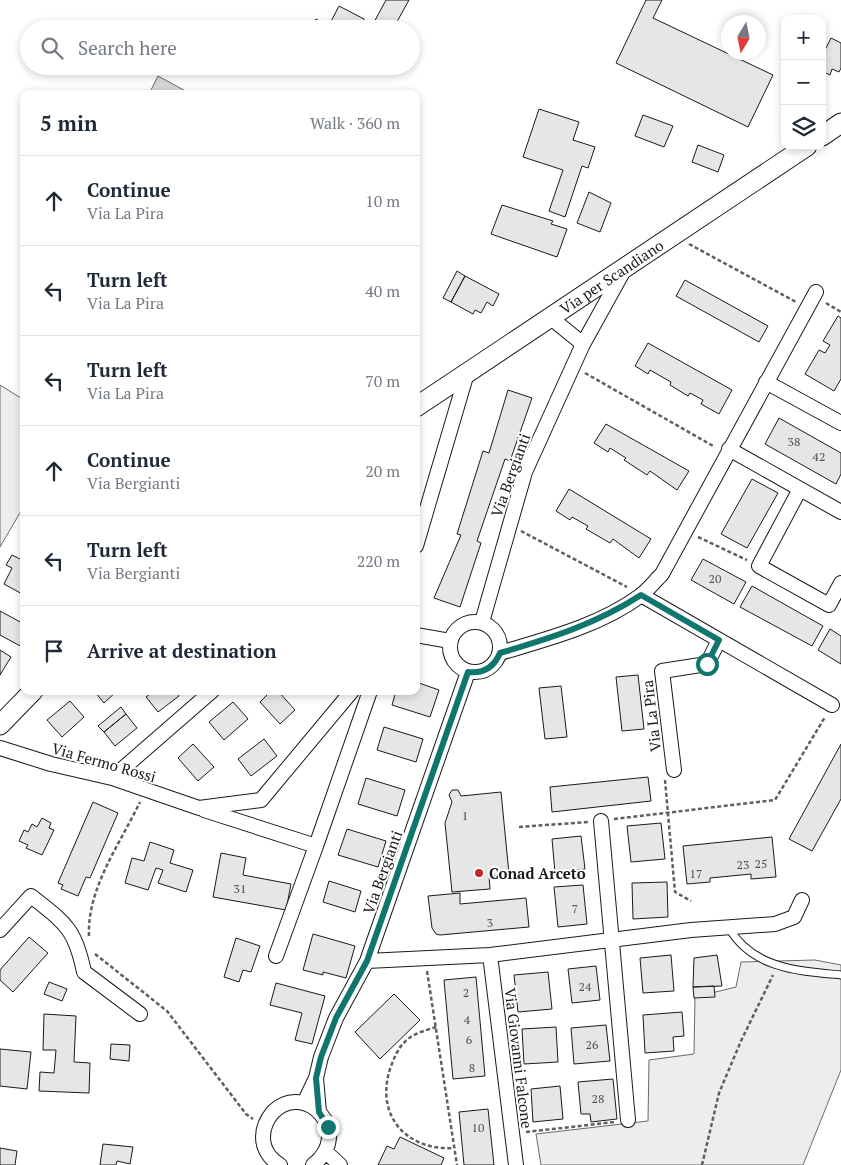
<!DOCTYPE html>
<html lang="en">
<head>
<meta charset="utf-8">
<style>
	:root { --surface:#fff; --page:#f2f2f3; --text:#1f2937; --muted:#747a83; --line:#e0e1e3 }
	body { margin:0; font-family:"PT Serif",serif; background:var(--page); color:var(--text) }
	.controls { position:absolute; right:15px; top:15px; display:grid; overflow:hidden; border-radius:10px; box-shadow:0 2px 8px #0003 }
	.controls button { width:45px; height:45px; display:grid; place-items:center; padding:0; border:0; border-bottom:1px solid var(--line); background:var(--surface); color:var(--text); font:25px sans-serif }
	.compass { position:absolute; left:721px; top:15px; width:45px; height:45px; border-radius:50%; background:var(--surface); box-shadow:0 2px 8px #0003; rotate:190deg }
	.stop { position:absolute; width:15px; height:15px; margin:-11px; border:4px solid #0f766e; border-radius:50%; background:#fff }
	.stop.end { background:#0f766e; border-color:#fff; box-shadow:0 1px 5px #0008 }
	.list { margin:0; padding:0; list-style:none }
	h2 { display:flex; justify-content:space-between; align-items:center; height:65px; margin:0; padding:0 20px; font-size:21px }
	h2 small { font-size:16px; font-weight:400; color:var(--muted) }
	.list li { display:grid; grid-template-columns:32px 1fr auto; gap:15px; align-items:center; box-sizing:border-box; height:90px; padding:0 20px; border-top:1px solid var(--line) }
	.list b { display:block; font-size:19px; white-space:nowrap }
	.list p { margin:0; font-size:16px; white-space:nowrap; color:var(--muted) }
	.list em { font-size:16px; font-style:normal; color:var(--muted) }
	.icon { flex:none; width:28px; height:28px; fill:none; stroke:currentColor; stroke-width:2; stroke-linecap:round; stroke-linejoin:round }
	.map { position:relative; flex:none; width:841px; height:1165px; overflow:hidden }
	.search { position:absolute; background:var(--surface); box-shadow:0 2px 8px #0003; left:20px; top:20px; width:400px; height:55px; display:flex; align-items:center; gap:12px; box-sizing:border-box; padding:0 18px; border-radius:28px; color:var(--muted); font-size:19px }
	.panel { position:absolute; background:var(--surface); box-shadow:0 2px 8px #0003; left:20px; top:90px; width:400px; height:605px; border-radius:10px }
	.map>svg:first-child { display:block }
</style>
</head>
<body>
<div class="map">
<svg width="841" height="1165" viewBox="0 0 841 1165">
	<rect width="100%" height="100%" fill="#fff"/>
	<path fill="#ededed" stroke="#6a6a6a" d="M0 385 24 400V506L0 547Z
		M815 960 841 965V1070L803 1165H541L536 1134 648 1121 649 1060 694 1054 695 997 736 987 741 962Z"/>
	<path fill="#d7d7d7" stroke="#6a6a6a" d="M158 76 191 94H149Z"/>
	<path fill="#e6e6e6" stroke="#1a1a1a" d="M386 0H409L393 29H382L373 24Z
		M646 0H662L653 18 773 75 748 127 616 63Z
		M339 6 364 19 359 29H327Z
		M316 19 328 26 327 29H311Z
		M831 38 841 43V68L839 72 832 69 830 75 822 71V56Z
		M539 109 579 122 573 140 595 147 588 168 582 166 565 217 549 211 563 170 523 157Z
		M643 115 673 126 664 147 635 136Z
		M698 145 724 155 718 172 692 162Z
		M589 192 611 203 600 232 577 223Z
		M502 205 553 221 551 224 567 229 557 257 491 234Z
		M457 271 465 276 451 302 443 298Z
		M465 276 499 294 493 306 487 302 481 313 475 310 473 314 451 302Z
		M685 280 768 326 759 342 676 296Z
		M838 316 841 318V379L834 391 805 374 819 350 825 353 830 345 823 341Z
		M648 343 732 390 719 414 701 404 703 400 690 393 688 396 670 385 671 382 650 370 648 374 635 366Z
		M508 390 532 398 510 461 505 459 477 541 481 543 460 607 434 598 461 535 457 534 483 451 489 453Z
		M779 418 841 453V474L836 484 765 444Z
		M606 424 689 471 677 490 650 471 647 475 624 460 626 458 610 448 608 452 594 443Z
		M752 479 778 493 747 548 721 534Z
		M569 489 651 539 639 558 613 539 610 543 586 529 588 526 572 517 570 520 556 511Z
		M12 555 24 561V595L4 584 12 568 6 565Z
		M703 559 746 582 734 604 691 580Z
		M752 586 823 626 812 646 740 607Z
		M0 611 24 624V648L0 635Z
		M830 629 841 636V664L818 650Z
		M0 650 11 657 0 675Z
		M638 675 644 729 622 731 616 677Z
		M416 682 439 690 430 717 392 705 396 691H416Z
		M561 686 567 737 545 739 539 688Z
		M94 691H117L104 703Z
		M154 691H176L179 696 158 712 146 697Z
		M271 691H278L295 710 280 724 260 702Z
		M70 701 84 717 62 737 47 720Z
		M233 702 248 719 224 740 209 722Z
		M121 707 126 714 104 732 98 726Z
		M126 714 137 728 115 746 104 732Z
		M384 727 423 739 416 762 377 750Z
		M264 739 277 756 251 776 238 759Z
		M193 744 214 767 198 781 178 758Z
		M841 744V799L812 851 789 839Z
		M648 777 651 801 552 812 550 787Z
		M366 778 405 790 397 816 358 804Z
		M452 790H458L461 796 501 792 509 874 489 876 490 889 452 892 445 823 452 802 449 795Z
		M93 802 118 813 90 878 86 877 78 896 61 889 63 885 58 883Z
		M42 818 51 823 49 828 54 830 42 855 26 848 28 845 19 841 24 830 28 832 32 824 37 827Z
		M661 823 665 859 631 862 627 826Z
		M347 829 386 841 378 867 338 855Z
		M581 836 585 869 555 873 552 839Z
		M772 837 776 877 751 879V874L710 878V882L687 884 683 846Z
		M150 842 174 850 170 863 193 870 186 892 158 883 163 870 156 868 148 890 125 883 132 858 144 861Z
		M221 853 246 858 243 875 291 884 286 910 213 897Z
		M329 881 361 891 355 912 323 902Z
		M667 882 668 917 633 919 632 883Z
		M583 885 587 924 558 927 554 887Z
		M460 893V904L526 898 529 927 440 935 436 934 432 928 428 896Z
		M313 934 355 946 346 978 323 972V975L303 970Z
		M29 937 48 953 13 992 0 980V970Z
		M236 938 260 946 251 972 243 970 239 982 224 977Z
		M671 955 674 991 643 993 640 958Z
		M717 955 722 986 693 987 694 958Z
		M596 966 600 1000 572 1003 568 969Z
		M548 972 552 1009 518 1012 514 975Z
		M476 977 485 1076 453 1079 444 980Z
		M49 982 67 989 62 1001 44 994Z
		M276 983 325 996 312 1044 295 1040 302 1013 270 1005Z
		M714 986 715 997 694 998 693 987Z
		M394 994 420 1020 380 1059 355 1032Z
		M682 1012 684 1036 673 1037 674 1051 645 1053 643 1015Z
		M44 1014 76 1016 74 1062 90 1063 89 1093 39 1091 40 1072 54 1073 56 1050H43Z
		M606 1025 610 1061 574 1064 571 1028Z
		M556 1027 558 1062 524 1064 522 1029Z
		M111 1044 130 1045 129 1061 110 1059Z
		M0 1049 31 1052 27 1089 0 1086Z
		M613 1079 617 1119 591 1122 590 1114H581L578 1082Z
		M560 1086 563 1119 533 1122 531 1089Z
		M488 1109 494 1165H464L459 1112Z
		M400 1137 444 1158 441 1165H378L387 1146 394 1149Z
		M103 1144 133 1147 130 1164 117 1161 116 1165H100Z
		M0 1148 17 1151 15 1165H0Z"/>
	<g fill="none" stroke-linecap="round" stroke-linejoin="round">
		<defs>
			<path id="lane" d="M729 928C753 969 799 971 841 975"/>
			<path id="street" d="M551 318 583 344
				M766 382 841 423
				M729 449 841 512
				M800 489 759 566 829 605 841 583
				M416 546 467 373
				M641 595 832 705
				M450 647a25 25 0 1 1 50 0a25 25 0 1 1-50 0Z
				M482 622 525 472 583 344 624 270
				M416 635 450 641
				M500 653C547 639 599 626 640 596 648 590 655 581 662 574L816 292
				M0 748 51 764 112 778 199 808 261 800 352 691
				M674 770 662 671 707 664 719 640
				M112 778 212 691
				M204 810 316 846 370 691
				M601 821 628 1120
				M0 930 31 896C65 923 75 928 84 972L140 1014
				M490 955 516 1165
				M276 956 316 846
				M367 961 490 955 691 930 775 924 794 917 802 900
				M316 1078 321 1057 336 1018 367 961 468 672
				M304 1103 316 1078 319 1112
				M326 1152 340 1165
				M280 1165C270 1159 263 1149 263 1137 263 1127 267 1119 273 1112 305 1080 355 1132 313 1165"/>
			<g id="secondary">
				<path d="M822 136 841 123"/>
				<path id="s1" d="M416 407 807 146"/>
				<path d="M0 725 33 691"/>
			</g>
		</defs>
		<use href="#lane" stroke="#1a1a1a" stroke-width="9"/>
		<use href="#street" stroke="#1a1a1a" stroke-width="16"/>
		<use href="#secondary" stroke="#1a1a1a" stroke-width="21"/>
		<path stroke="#5f5f5f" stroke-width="2.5" stroke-dasharray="4 2.5" stroke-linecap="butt" d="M689 244 796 302
			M826 303 841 312
			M585 373 715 447
			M521 531 627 587
			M698 537 747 560
			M665 780 675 892 691 901
			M614 819 775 800 825 717
			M519 827 588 822
			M89 936C87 888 120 844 140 802
			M95 954 167 1011 246 1114 253 1119
			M427 971 457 1165
			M436 1027C427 1030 415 1033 408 1039 398 1047 394 1058 390 1069 375 1116 407 1151 454 1148
			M526 1132 615 1122
			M702 1165 719 1093 741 1041 773 975"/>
		<use href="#lane" stroke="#fff" stroke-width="7"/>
		<use href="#street" stroke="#fff" stroke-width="14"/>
		<use href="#secondary" stroke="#fff" stroke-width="19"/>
	</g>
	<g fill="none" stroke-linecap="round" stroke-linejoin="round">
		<path stroke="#0f766e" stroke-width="6" d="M328 1127 319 1112 316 1078 321 1057 336 1018 367 961 468 672C484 674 494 667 500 653 551 638 596 624 641 595L719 640 707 664"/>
	</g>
	<circle fill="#c62828" stroke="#fff" stroke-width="2" cx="479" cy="873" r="5"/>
	<g text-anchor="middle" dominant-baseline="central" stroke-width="4" stroke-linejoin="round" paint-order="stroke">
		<g font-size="12" fill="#4d4d4d">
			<text x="794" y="441">38</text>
			<text x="819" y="456">42</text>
			<text x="715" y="578">20</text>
			<text x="465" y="815">1</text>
			<text x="761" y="863">25</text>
			<text x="743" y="864">23</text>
			<text x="696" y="873">17</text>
			<text x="240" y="888">31</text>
			<text x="575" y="908">7</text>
			<text x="490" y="922">3</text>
			<text x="585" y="986">24</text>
			<text x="466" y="992">2</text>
			<text x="467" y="1019">4</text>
			<text x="469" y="1039">6</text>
			<text x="592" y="1044">26</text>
			<text x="472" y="1067">8</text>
			<text x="598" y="1098">28</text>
			<text x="478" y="1127">10</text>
		</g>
		<g font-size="15" fill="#1a1a1a" stroke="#fff">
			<text stroke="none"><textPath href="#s1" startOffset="235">Via per Scandiano</textPath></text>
			<text transform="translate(510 475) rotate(-70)">Via Bergianti</text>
			<text transform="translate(651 716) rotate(-97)">Via La Pira</text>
			<text transform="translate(104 762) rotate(16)">Via Fermo Rossi</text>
			<text transform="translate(382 872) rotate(-70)">Via Bergianti</text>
			<text transform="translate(519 1058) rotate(83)">Via Giovanni Falcone</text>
		</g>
		<g font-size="15" font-weight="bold" fill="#1a1a1a" stroke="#fff" text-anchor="start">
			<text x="489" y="873">Conad Arceto</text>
		</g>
	</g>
</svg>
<div class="controls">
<button>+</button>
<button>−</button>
<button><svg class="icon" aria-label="layers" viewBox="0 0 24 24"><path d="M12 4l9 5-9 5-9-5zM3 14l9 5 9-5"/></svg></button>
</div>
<svg class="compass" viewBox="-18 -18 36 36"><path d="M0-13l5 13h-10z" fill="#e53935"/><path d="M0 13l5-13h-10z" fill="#747a83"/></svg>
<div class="stop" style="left:707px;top:664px"></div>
<div class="stop end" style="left:328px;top:1127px"></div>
<div class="search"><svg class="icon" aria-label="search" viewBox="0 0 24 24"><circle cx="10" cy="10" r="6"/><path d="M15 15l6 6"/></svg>Search here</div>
<section class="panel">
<h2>5 min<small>Walk · 360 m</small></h2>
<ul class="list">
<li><svg class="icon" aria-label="ahead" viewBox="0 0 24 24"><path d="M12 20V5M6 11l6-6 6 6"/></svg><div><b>Continue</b><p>Via La Pira</p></div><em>10 m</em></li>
<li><svg class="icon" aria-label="left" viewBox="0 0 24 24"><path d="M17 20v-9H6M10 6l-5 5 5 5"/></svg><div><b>Turn left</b><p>Via La Pira</p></div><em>40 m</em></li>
<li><svg class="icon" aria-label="left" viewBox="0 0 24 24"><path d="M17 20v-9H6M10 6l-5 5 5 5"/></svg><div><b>Turn left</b><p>Via La Pira</p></div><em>70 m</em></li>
<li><svg class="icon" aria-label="ahead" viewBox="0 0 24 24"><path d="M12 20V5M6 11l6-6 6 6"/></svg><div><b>Continue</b><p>Via Bergianti</p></div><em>20 m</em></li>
<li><svg class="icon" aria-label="left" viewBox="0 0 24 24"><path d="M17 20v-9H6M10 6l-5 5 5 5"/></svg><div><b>Turn left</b><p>Via Bergianti</p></div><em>220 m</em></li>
<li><svg class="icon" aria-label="arrive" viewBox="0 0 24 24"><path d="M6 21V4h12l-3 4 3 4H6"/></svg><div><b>Arrive at destination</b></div></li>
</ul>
</section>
</div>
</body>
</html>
